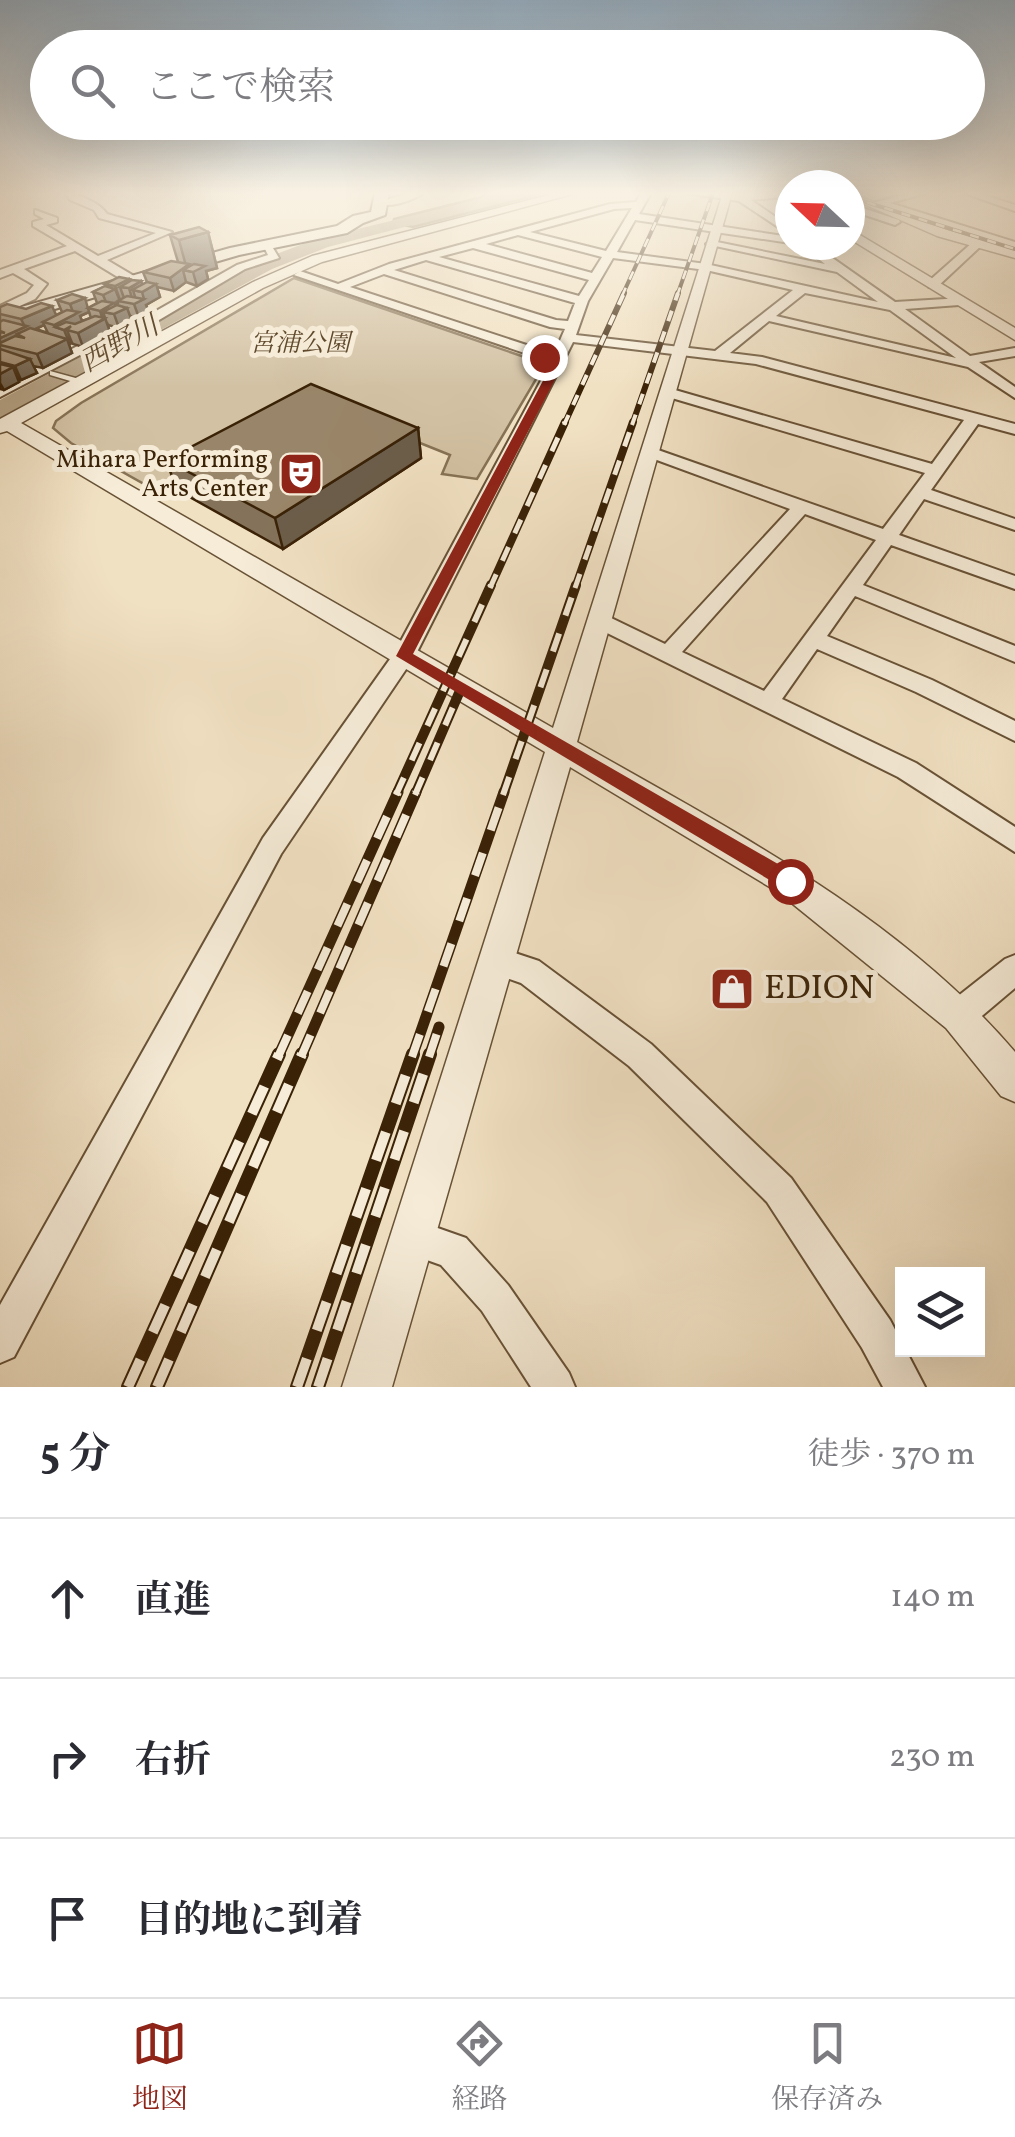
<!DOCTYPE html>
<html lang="ja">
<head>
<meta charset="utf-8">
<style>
	:root { --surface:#fff; --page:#f7f7f7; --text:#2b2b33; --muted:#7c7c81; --line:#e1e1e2; --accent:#8f2418 }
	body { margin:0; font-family:Vollkorn,"Noto Serif JP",serif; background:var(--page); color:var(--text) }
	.controls { position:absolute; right:30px; bottom:30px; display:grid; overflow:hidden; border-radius:0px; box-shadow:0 10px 40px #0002 }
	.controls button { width:90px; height:90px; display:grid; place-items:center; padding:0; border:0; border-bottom:2px solid var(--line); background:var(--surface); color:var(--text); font:50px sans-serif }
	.compass { position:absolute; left:775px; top:170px; width:90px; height:90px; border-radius:50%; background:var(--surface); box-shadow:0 10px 40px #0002; rotate:292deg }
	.stop { position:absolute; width:30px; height:30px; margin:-22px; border:8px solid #8f2418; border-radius:50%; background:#fff }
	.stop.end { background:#8f2418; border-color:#fff; box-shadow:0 2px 10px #0008 }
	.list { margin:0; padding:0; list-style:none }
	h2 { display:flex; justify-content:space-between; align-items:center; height:130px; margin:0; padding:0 40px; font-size:42px }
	h2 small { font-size:32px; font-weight:400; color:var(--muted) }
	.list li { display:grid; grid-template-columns:65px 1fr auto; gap:30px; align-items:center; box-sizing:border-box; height:160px; padding:0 40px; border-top:2px solid var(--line) }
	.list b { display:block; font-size:38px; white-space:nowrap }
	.list em { font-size:32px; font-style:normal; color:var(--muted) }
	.icon { flex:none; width:55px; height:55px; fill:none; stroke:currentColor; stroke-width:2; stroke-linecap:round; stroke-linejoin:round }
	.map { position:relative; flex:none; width:1015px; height:1387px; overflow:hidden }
	.search { position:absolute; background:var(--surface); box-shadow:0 10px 40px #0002; left:30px; right:30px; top:30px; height:110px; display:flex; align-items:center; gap:25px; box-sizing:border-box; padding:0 35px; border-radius:55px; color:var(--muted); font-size:38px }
	.sheet { height:610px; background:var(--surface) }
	nav { display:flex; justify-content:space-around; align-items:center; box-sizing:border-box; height:140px; border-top:2px solid var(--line); background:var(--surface); font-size:28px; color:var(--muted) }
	nav a { display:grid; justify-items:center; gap:5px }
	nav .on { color:var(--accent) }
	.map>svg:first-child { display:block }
</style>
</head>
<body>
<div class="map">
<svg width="1015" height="1387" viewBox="0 0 1015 1387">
	<rect width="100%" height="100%" fill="#f1e1c3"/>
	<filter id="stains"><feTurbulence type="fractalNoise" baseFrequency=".002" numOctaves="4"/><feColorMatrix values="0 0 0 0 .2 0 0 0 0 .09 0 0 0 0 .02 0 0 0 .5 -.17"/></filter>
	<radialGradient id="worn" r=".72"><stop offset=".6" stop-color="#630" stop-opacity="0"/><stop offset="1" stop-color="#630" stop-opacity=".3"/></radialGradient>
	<path fill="#d2c1a3" stroke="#867255" stroke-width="2.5" d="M294 278 545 364 477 479 442 474 450 455 318 402 153 489 71 443 53 428 56 421 81 403Z"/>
	<path fill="#b3a083" stroke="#836e51" stroke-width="2.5" d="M497 193H546L413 227 393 223 394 219Z"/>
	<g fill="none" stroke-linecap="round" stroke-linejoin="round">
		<path fill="#b3a083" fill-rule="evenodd" d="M507 193H534L328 247 272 269 0 418V400L258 261 316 239Z"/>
		<defs>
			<path id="pedestrian" d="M50 371 83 380 77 383 50 375Z"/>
			<path id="minor" d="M66 193C77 193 100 203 107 214L172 232 107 260 134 276V282H126L75 251 24 269 47 284 35 299 0 315V306L27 293 34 285 13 273 0 278V270L67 246 33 226V222L44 219 35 214V210L57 218V222L46 225 98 256 156 233 99 218 94 210 70 200Z
				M411 193H424C411 201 389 209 375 203Z
				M641 193H651L639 214 790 237V243L635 220 617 252 706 264 878 302 837 272 706 244 712 241 825 264 801 245H814L895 302 963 298V304L959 305 905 309 970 356 1015 348V356L979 362 1015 387V398L968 367 769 321 730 353 762 357 1015 424V434L978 424 931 490 1015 519V530L924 499 899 535 1015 576V589L891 545 863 585 1015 646V662L855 596 827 636 932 680 1015 721V741L916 692 817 649 782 699 916 763 1015 827V852L898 777 593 626 590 621 593 616H607L665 644 790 509 646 456V450H658L883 529 925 473 665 396V390H675L932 464 964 420 756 364 573 342 415 656 281 854 14 1357 0 1363V1305L263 838 395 652 551 362 294 275 300 271 338 284 389 264 610 204 636 202ZM632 208 606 251 530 232 614 209ZM518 235 602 257 592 273 486 244ZM473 248 589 280 579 296 439 257ZM613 258 706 270 793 290 715 351 576 335 588 301ZM426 260 575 303 568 321 556 320 394 270ZM384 274 550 327 565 329 554 354 350 287ZM805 293 890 310 956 358 776 316ZM805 514 876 540 764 691 682 652Z
				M686 193H788L790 202 781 197 751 200 790 227V235L739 201Z
				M910 193H927L890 203 1015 242V249L873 203Z
				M964 193H978L1015 205V211Z
				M850 204 899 220 900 222 895 225 850 210Z
				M973 242 983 244 937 287H929V281Z
				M262 243H270L279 258 245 269 132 336 118 335 0 397V387L104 332 75 326V320L126 328 237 265 268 255Z
				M497 947 539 961 651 1044 791 1178 890 1320 925 1387H883L862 1348 767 1202 629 1066 521 983 487 971 482 961 487 951Z
				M1015 955V988L970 1026 959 1030 948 1026 944 1015 948 1004 1005 959Z
				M412 1219 466 1238 508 1285 569 1373 575 1387H531L482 1311 441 1265 399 1250 394 1237 399 1224Z"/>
			<path id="tertiary" d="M557 193H576L322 262 263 288 21 423 553 728 722 196 732 193 577 742C731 830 898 915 1015 1052V1102L1001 1096 946 1028 778 892 570 767 392 1387H342L545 752 7 431 0 433V419L253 282 312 256Z
				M850 193 947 230 1015 250V258L937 236 850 198Z
				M850 229 1015 328V340L850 239Z"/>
			<path id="secondary" d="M375 193H389L385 215 363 223 347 233 239 255 0 325V313L230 248 337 226 353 216 371 212Z"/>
		</defs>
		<use href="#pedestrian" stroke="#685236" stroke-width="3"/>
		<use href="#minor" stroke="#685236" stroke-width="4"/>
		<use href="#tertiary" stroke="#685236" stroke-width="3"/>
		<use href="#secondary" stroke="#3a2207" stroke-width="4"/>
		<use href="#pedestrian" fill="#f6ecd8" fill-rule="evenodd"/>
		<use href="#minor" fill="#f6ecd8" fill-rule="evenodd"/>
		<use href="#tertiary" fill="#f6ecd8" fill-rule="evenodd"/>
		<use href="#secondary" fill="#f6ecd8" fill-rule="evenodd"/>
		<defs>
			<path id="rail-far5" d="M850 197 1015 249
				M622 296 669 193
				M677 296 713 193"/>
			<path id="rail-far4" d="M564 425 624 293
				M632 425 678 293"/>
			<path id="rail-far3" d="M490 588 565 422
				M575 588 633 422"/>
			<path id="rail-far2" d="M396 795 491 585
				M415 795 459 693
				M503 795 576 585"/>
			<path id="rail-far1" d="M278 1057 398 792
				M301 1057 416 792
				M412 1057 504 792
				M429 1057 439 1027"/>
			<path id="rail" d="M128 1387 279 1054
				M157 1387 302 1054
				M297 1387 413 1054
				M318 1387 430 1054"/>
		</defs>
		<use href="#rail-far5" stroke="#3a2207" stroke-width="4"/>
		<use href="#rail-far4" stroke="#3a2207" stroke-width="6"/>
		<use href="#rail-far3" stroke="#3a2207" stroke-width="8"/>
		<use href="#rail-far2" stroke="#3a2207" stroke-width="10"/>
		<use href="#rail-far1" stroke="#3a2207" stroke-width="11"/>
		<use href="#rail" stroke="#3a2207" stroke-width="14"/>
		<use href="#rail-far5" stroke="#f6ecd8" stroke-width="2.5" stroke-dasharray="9" stroke-linecap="butt"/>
		<use href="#rail-far4" stroke="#f6ecd8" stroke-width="4" stroke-dasharray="11" stroke-linecap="butt"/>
		<use href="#rail-far3" stroke="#f6ecd8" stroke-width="5" stroke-dasharray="15" stroke-linecap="butt"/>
		<use href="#rail-far2" stroke="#f6ecd8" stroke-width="6" stroke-dasharray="19" stroke-linecap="butt"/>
		<use href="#rail-far1" stroke="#f6ecd8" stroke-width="8" stroke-dasharray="24" stroke-linecap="butt"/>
		<use href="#rail" stroke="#f6ecd8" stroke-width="10" stroke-dasharray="30" stroke-linecap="butt"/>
	</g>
	<path fill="#84725a" stroke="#3a2207" stroke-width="2.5" fill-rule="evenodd" d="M208 232 217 268 206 271 208 279 197 286 186 282 174 291 157 287 160 297 146 305 149 312 139 318 130 316 132 321 119 328 108 325 107 323 110 332 83 347 73 344 72 343H68L72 353 43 368 33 366 37 373 21 380H18L19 382 4 390 0 389V307L56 315 62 312 57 300 88 308 97 303 93 292 106 286 105 284 129 279 130 281H141L142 285 147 282 143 272 178 262 170 235ZM89 312 91 318 82 321 80 316ZM44 325 48 333 36 329Z
		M418 428 421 458 283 549 177 490 166 460Z"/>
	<path fill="#6b5d4a" stroke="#3a2207" stroke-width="2.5" d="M208 232 217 268 206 271 208 279 197 286 193 272 183 270 186 282 174 291 170 278 186 266 179 240Z
		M129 279 132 287 141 281 144 291 156 284 160 297 146 305 149 312 139 318 134 304 144 299 142 292 133 290 136 300 133 302 129 288 120 287 124 298 120 300 115 286Z
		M115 289 120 301H118V303L115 305 117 312 127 308 132 321 119 328 114 314 103 312 110 332 83 347 78 333 103 320 100 311 108 307 103 295Z
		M85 298 89 312 80 316 84 326 67 330 72 343 70 344 64 330 55 327 54 325 74 315 70 304Z
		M52 306 58 319 43 322 44 325 29 332 17 334 22 345H0V338L25 327 21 319Z
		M67 339 72 353 43 368 37 354Z
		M30 359 37 373 21 380 15 366Z
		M13 367 19 382 4 390 0 383V374Z
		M418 428 421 458 283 549 275 518Z"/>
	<path fill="#998569" stroke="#3a2207" stroke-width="2.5" d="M199 227 208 232 179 240 170 235Z
		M171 261 189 264 170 278 143 272Z
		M194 264 205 266 193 272 183 270Z
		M119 277 129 279 115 286 105 284Z
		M132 280 141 281 129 288 120 287Z
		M147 282 156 284 142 292 132 290Z
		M105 286 115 289 103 295 93 292Z
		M72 294 85 298 70 304 57 300Z
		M127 296 144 299 134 304 118 301Z
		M102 301 114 303 100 311 88 308Z
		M41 303 52 306 21 319 0 314V307L7 304 26 309Z
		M117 305 127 308 114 314 103 312Z
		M67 310 79 312 54 325 43 322Z
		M95 316 105 318 78 333 67 330 71 326 64 330 55 327 66 322 75 324Z
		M3 320 27 326 0 338V332L5 333 0 331V322Z
		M30 328 67 339 37 354 0 345V343L15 336 25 338 17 334Z
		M0 349 30 359 15 366 0 362Z
		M0 364 13 367 0 374Z
		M311 384 418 428 275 518 166 460Z"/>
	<linearGradient id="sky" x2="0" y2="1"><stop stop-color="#93acc0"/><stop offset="0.5" stop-color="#f9f2e4"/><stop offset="1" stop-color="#f9f2e4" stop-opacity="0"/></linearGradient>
	<rect width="1015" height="387" fill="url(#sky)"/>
	<path fill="#8f2418" d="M541 355 565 360 413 654 797 875V888H783L396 656 553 362 541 359Z"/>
	<defs>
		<symbol id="theatre-square" viewBox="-11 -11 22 22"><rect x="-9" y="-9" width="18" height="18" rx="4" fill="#8f2418" stroke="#f6ecd8"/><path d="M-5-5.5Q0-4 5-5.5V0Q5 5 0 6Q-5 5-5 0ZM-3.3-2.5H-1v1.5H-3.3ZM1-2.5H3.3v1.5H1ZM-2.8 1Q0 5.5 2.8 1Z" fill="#fff"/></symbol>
		<symbol id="shop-square" viewBox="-11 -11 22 22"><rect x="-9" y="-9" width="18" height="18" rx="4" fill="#8f2418" stroke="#f6ecd8"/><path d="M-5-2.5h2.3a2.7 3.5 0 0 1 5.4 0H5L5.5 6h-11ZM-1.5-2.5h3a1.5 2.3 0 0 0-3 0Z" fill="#fff"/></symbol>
	</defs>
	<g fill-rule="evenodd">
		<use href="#theatre-square" x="276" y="449" width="50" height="50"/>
		<use href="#shop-square" x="707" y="964" width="50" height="50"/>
	</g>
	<g text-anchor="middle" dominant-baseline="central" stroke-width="10" stroke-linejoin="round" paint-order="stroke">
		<g font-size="25" font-style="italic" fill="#604a2e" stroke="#f6ecd8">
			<text x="300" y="344">宮浦公園</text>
		</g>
		<g font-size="25" fill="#3a2207" stroke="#f6ecd8" text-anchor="end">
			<text x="268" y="460">Mihara Performing<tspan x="268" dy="29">Arts Center</tspan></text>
		</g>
		<g font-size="28" font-style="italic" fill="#644e32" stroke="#f6ecd8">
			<text transform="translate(120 345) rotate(-29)">西野川</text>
		</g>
		<g font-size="35" fill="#3a2207" stroke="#f6ecd8" text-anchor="start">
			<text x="764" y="989">EDION</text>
		</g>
	</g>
	<rect width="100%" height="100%" filter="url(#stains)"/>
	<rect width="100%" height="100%" fill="url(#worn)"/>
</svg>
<div class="controls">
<button><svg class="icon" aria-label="layers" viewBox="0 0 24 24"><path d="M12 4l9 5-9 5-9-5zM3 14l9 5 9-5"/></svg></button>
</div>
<svg class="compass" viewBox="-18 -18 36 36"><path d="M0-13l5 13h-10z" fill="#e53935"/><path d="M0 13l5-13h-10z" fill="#7c7c81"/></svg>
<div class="stop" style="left:790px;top:881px"></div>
<div class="stop end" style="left:544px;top:357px"></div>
<div class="search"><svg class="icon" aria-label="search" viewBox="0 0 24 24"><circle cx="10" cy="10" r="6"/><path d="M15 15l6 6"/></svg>ここで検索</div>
</div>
<section class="sheet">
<h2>5 分<small>徒歩 · 370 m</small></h2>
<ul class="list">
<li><svg class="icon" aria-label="ahead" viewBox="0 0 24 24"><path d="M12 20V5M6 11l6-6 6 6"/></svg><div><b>直進</b></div><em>140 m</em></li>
<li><svg class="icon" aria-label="right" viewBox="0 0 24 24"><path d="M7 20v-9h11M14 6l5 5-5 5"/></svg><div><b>右折</b></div><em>230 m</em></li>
<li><svg class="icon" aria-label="arrive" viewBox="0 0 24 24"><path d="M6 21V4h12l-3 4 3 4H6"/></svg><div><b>目的地に到着</b></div></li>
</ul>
</section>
<nav>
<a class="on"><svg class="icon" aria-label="map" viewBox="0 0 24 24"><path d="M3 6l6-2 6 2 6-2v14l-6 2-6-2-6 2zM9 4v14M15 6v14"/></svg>地図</a>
<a><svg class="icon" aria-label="directions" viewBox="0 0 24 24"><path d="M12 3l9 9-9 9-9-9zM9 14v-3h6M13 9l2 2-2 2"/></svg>経路</a>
<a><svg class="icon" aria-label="saved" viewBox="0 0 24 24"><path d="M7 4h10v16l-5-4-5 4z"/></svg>保存済み</a>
</nav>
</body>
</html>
